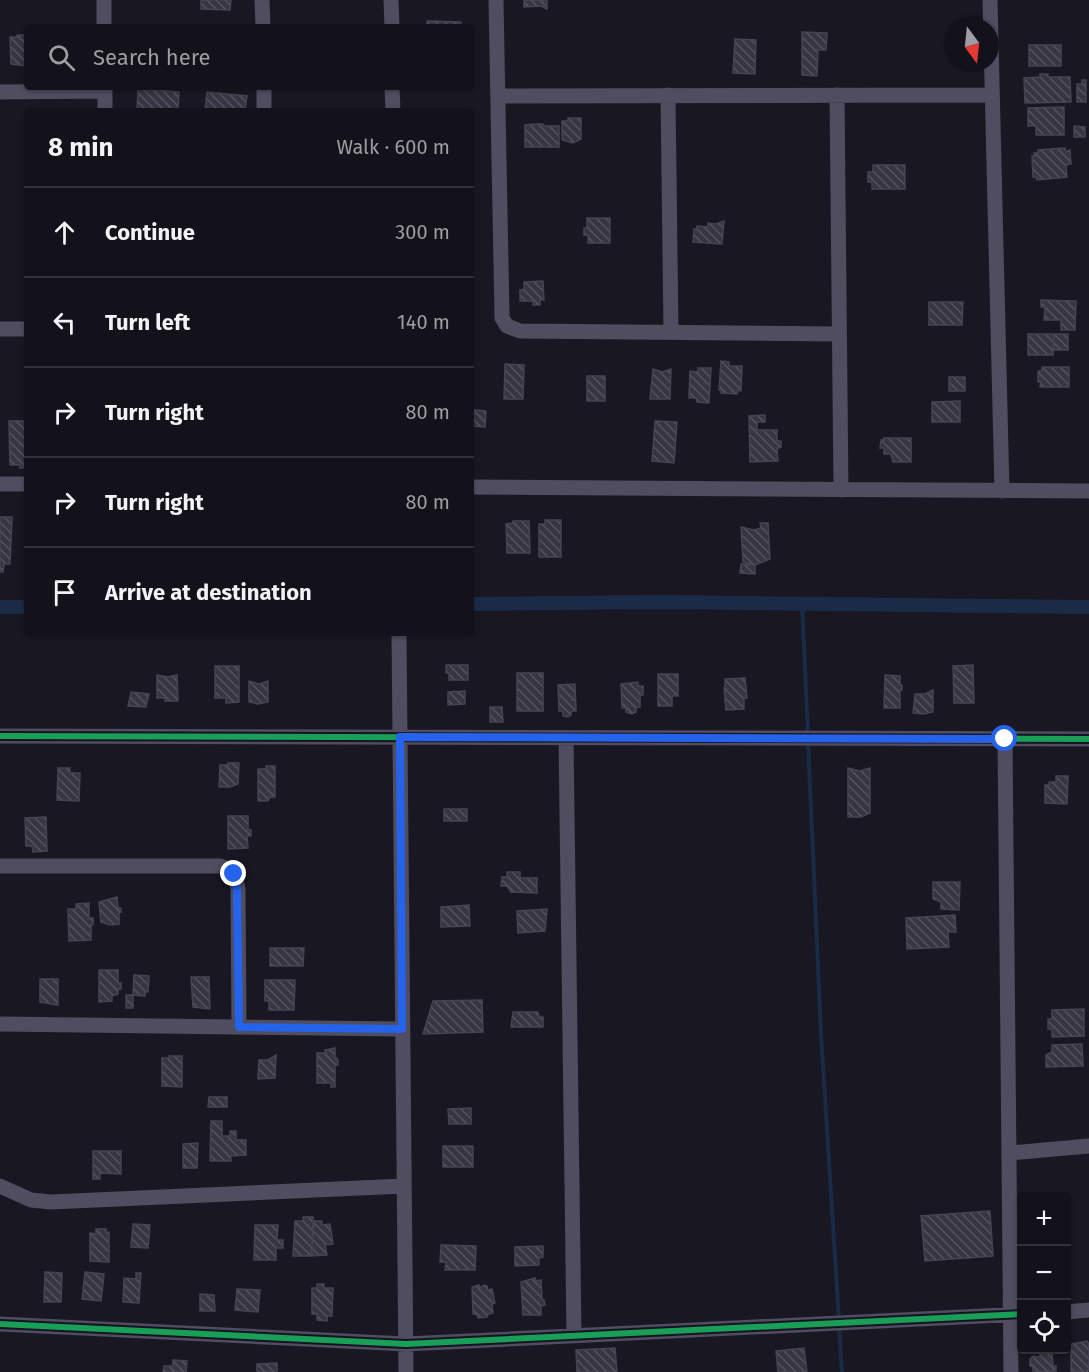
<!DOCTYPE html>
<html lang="en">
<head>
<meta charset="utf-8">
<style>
	:root { --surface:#131119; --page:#201f26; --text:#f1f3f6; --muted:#9d9da2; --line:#323138 }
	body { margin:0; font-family:"Fira Sans",sans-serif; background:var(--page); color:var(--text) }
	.controls { position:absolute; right:18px; bottom:18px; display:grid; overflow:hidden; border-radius:6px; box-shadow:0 2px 4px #0004 }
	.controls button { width:54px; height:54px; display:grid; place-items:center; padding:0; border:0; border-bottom:2px solid var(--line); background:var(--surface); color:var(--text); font:30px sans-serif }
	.compass { position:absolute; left:945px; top:18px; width:54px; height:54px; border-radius:50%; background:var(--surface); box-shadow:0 2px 4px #0004; rotate:165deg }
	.stop { position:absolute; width:18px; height:18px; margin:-14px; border:4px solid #2563eb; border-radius:50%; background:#fff }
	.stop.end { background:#2563eb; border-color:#fff; box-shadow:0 2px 6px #0008 }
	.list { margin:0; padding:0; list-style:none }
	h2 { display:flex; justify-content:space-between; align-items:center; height:78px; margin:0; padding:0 24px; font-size:26px }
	h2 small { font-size:20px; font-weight:400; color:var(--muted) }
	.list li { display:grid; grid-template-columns:39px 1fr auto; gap:18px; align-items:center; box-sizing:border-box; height:90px; padding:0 24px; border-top:2px solid var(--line) }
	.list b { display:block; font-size:22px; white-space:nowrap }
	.list em { font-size:20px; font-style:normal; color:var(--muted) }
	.icon { flex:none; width:33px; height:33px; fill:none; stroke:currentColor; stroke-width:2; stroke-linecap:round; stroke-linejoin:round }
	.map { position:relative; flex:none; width:1089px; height:1372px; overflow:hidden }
	.search { position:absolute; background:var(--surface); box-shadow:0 2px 4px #0004; left:24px; top:24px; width:450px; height:66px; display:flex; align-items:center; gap:15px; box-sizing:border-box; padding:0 21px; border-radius:6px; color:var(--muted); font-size:22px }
	.panel { position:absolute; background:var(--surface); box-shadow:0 2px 4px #0004; left:24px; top:108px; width:450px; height:528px; border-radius:6px }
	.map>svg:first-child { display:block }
</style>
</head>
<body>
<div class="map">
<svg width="1089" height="1372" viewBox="0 0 1089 1372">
	<defs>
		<pattern id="building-back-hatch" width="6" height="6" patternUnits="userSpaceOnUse" patternTransform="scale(1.5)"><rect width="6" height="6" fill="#383542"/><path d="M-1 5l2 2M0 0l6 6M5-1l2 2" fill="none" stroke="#54525e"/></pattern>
	</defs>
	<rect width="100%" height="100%" fill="#191721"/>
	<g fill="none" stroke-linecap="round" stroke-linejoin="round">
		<path stroke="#1a2b48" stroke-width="4" d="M802 603 808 733
			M808 741 821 1034 839 1320
			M839 1328 842 1372"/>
		<path stroke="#1a2b48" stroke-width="14" d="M471 604 663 602 1089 607
			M0 607H27"/>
	</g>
	<path fill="url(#building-back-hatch)" stroke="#464353" stroke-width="1.5" d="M201 0H231L230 10 201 9Z
		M524 0H547V9L541 6 524 7Z
		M427 21 461 22V27H427Z
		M802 32 827 33 826 50H818L817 76 802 75Z
		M17 35H27V66L11 64 10 37H17Z
		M735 39 756 40 755 74 733 73Z
		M1029 45H1061V66H1029Z
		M1040 74H1048V77H1070L1071 102 1025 103 1024 78 1040 77Z
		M1082 80H1086V102H1077V84H1082Z
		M138 89 179 92 178 111H137Z
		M207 92 247 96 245 110 205 111Z
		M1064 107V135H1036V126H1028V108Z
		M568 118H581V139L573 143 562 140V121H568Z
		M538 124H543L544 126H559V147H525V125Z
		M1074 126 1085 127V137H1074Z
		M1065 148 1066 152 1070 150 1071 164 1066 165 1067 177 1037 180 1036 177H1033L1032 156H1035L1034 153H1038V150Z
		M873 165H905V189H872V182H868V172H873Z
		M587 218H610V243H588V235H584V228H587Z
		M724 221 722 244 693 242 694 229H697V226L708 227V223L716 224Z
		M543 281 544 300H540V305H533V301H520V290L524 289V282Z
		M1041 300 1076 301 1075 330H1061V320H1044L1045 307H1041Z
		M929 302H963L962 325H929Z
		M1028 334H1054L1053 355H1028Z
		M1054 334H1068V350H1054Z
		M721 361 729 362V366H742L741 391 738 390 737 394 721 393V390H719Z
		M505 364 524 365 523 399H504Z
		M1042 367H1069V387H1040L1041 382H1038V371H1042Z
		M698 368H711L709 403 697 402 696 398H689L690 371 698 372Z
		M653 369 662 372 671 369 670 399H650Z
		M587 376H605V401H587Z
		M949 377H965V391H949Z
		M960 401V422H932V402Z
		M474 410 486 411 485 427 473 426Z
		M765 415V422H757V430H777V441H781V447L777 449 778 461 750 462 749 416Z
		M9 421H27V468H20V465H10Z
		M655 421 677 422 674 463 652 461Z
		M884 438H911V462H893L891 454H884V448H880L881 440H884Z
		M0 517H12L10 564H4L3 572H0Z
		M545 520H561V557H539V524H545Z
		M513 521H529L530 553H507L506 524 513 523Z
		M760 523H768L770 559 755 565 743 562 741 527 754 530 761 528Z
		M741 564 755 565V574L740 573Z
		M446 665H468V680H449V673H446Z
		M973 665 974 703H954L953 666Z
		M215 666H239V702L226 703V698H215Z
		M517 673H543V711H517Z
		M658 674H678V696H672V706H658Z
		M157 675 168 677 177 675 178 701H165V698H157Z
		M885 675 900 676V685H902V690H900V708H884Z
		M745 678 747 698H744V709L726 710 724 688H725V679Z
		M249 681 259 684 268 681V702L258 704 249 702Z
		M638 682V686H643V695H640V707L636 708V712L632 714 626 712V708H622L621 684Z
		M575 684 576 711H571V715L568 717 563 716V711H559L558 685Z
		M933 690V712L924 714 913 713 915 694H925Z
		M465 691V704L448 705V692Z
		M131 692 149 694 146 707 128 706Z
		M490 707H502L503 722H490Z
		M228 763H239L238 784 230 787H219L220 765H228Z
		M266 766H275V797H270L268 801H258V769H266Z
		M58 768H70V773H80L79 801 57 800Z
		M848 768 860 771 870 768V813L861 817H848Z
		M1056 776H1068L1067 804 1045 803V785H1049V782H1056Z
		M444 809H467V821H444Z
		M228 816H248V830H251V836H247L248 848 228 849Z
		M46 817 47 851 33 852 32 846H26L25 818Z
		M507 872H520V878H537V893L511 892 507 886H501L502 877H507Z
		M933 882H960L959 910 941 909V902L933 899Z
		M117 897 118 908H121V912L119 913V924L110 925 101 922 99 902Z
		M89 903V918H93V925H91V940L69 941 68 909H76V904Z
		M469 905 470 926 441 927V907Z
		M547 909 545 931 518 933 517 911Z
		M955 915 956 932H948L949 947 907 949 906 918Z
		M270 948H304L303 966H270Z
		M99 970H118V983H121V989H118V994L112 996V1001L99 1002Z
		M134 975 149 976 148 992H145V996L133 995Z
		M191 977H209L210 1009 193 1007Z
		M40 979H58V1005L40 1002Z
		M265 980H295L294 1010H269V1001H265Z
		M126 995H133V1008H126Z
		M482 1000 483 1032 423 1034 433 1001Z
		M1084 1009V1036L1052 1037V1029H1048V1019H1052V1010Z
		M513 1012H538L539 1017H543V1027H511Z
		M1082 1044 1083 1066 1046 1067V1055L1052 1052V1045Z
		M335 1048V1059L337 1058 338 1061V1065H335V1087H331V1083H317V1053H325V1050Z
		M276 1055 275 1078 258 1079 259 1060H268Z
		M169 1056H182V1087L162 1086V1058H169Z
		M209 1097H227V1107H208Z
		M471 1108V1124H449L448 1109Z
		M211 1121H222V1136H230V1131H236V1140H246V1155L231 1156V1161H210Z
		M198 1143 197 1168H183V1144Z
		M443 1146H473V1167H443Z
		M93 1151H121V1174L100 1173V1179H93Z
		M990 1211 993 1256 925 1261 921 1216Z
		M303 1217H313L312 1256H293L295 1221H303Z
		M314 1221H322V1225L330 1224 333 1244 325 1245 327 1255 311 1256Z
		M133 1224 150 1225 148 1248 131 1247Z
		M255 1225H278L277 1240H283V1248H276V1260H254Z
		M96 1229H106V1233L109 1232V1262L90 1261V1233L96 1234Z
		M441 1245 476 1246 475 1270H445L446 1262H440Z
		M543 1246V1257L539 1258V1265L515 1266V1247Z
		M45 1272 62 1273 61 1302H44Z
		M85 1272 104 1274 101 1301 82 1299Z
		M136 1273H141L139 1303 123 1302 124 1278 136 1279Z
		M535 1278 536 1281 541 1280 542 1299 544 1300 545 1305 541 1306V1315H523L521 1282Z
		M317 1284H324V1288H333L332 1316H327V1321L317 1320V1314H312V1288H317Z
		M479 1285 480 1288 484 1285 487 1286 488 1290 492 1289 495 1303 492 1304 493 1313 488 1314 487 1317 478 1318 477 1315 473 1314 472 1287Z
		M237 1289 260 1290 258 1312 235 1310Z
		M200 1294 214 1295 215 1311H200Z
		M1087 1341 1089 1344V1370H1086L1088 1372 1071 1371V1344Z
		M615 1348 617 1372H577L576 1350Z
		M804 1348 807 1372H778L776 1351Z
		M1052 1353 1053 1366H1056V1371L1033 1372V1367L1030 1366V1359L1033 1356 1040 1357V1354Z
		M173 1360 187 1361 186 1372H163L164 1366H173Z
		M277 1363V1372H257V1364Z"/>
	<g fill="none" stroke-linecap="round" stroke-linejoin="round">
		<path stroke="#4f4d5f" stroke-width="15" d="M104 0V27
			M262 0 263 27
			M391 0 392 27
			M496 0 502 318 507 326 520 331 838 334
			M990 0 1002 491
			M105 87V111
			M264 87V111
			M392 87 393 111
			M0 92 105 91
			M668 95 671 332
			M837 95 841 490
			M499 96 991 95
			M0 329H27
			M0 484H27
			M471 487 1089 491
			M399 633 406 1372
			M0 736 1089 739
			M566 738 574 1336
			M1005 739 1011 1372
			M0 866H220C233 870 236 877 238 889L239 1027
			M0 1024 402 1029
			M1010 1153 1089 1146
			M0 1186 31 1200 51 1202 404 1186
			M1066 1312 1089 1310
			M0 1324 406 1344 1022 1314"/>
		<defs>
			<path id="cycleway" d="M0 736 1089 739
				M0 1324 406 1344 1022 1314"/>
		</defs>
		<use href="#cycleway" stroke="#161325" stroke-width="10"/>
		<use href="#cycleway" stroke="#1a9f57" stroke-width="6"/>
	</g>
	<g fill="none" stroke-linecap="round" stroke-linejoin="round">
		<path stroke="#2563eb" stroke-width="8" d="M234 874 237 889 239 1027 402 1029 400 737 1005 739"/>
	</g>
</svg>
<div class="controls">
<button>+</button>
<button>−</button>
<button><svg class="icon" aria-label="locate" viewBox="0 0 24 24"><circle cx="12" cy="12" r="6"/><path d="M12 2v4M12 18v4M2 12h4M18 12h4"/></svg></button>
</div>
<svg class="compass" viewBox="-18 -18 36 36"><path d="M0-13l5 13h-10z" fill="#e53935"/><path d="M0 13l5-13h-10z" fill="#9d9da2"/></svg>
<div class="stop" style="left:1005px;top:739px"></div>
<div class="stop end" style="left:234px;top:874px"></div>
<div class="search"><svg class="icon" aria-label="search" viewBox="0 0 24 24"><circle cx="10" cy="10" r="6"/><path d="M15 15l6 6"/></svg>Search here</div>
<section class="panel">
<h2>8 min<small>Walk · 600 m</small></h2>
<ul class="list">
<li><svg class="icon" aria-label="ahead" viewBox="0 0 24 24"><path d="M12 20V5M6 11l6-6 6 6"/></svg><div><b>Continue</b></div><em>300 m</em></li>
<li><svg class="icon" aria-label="left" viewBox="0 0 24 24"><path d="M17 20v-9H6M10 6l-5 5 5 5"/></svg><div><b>Turn left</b></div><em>140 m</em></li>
<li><svg class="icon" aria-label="right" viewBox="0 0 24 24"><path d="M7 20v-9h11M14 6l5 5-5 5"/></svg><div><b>Turn right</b></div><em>80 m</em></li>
<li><svg class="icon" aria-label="right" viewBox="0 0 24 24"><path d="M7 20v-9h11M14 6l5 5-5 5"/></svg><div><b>Turn right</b></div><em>80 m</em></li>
<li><svg class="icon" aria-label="arrive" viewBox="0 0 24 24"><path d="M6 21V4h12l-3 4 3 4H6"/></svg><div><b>Arrive at destination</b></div></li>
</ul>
</section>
</div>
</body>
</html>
